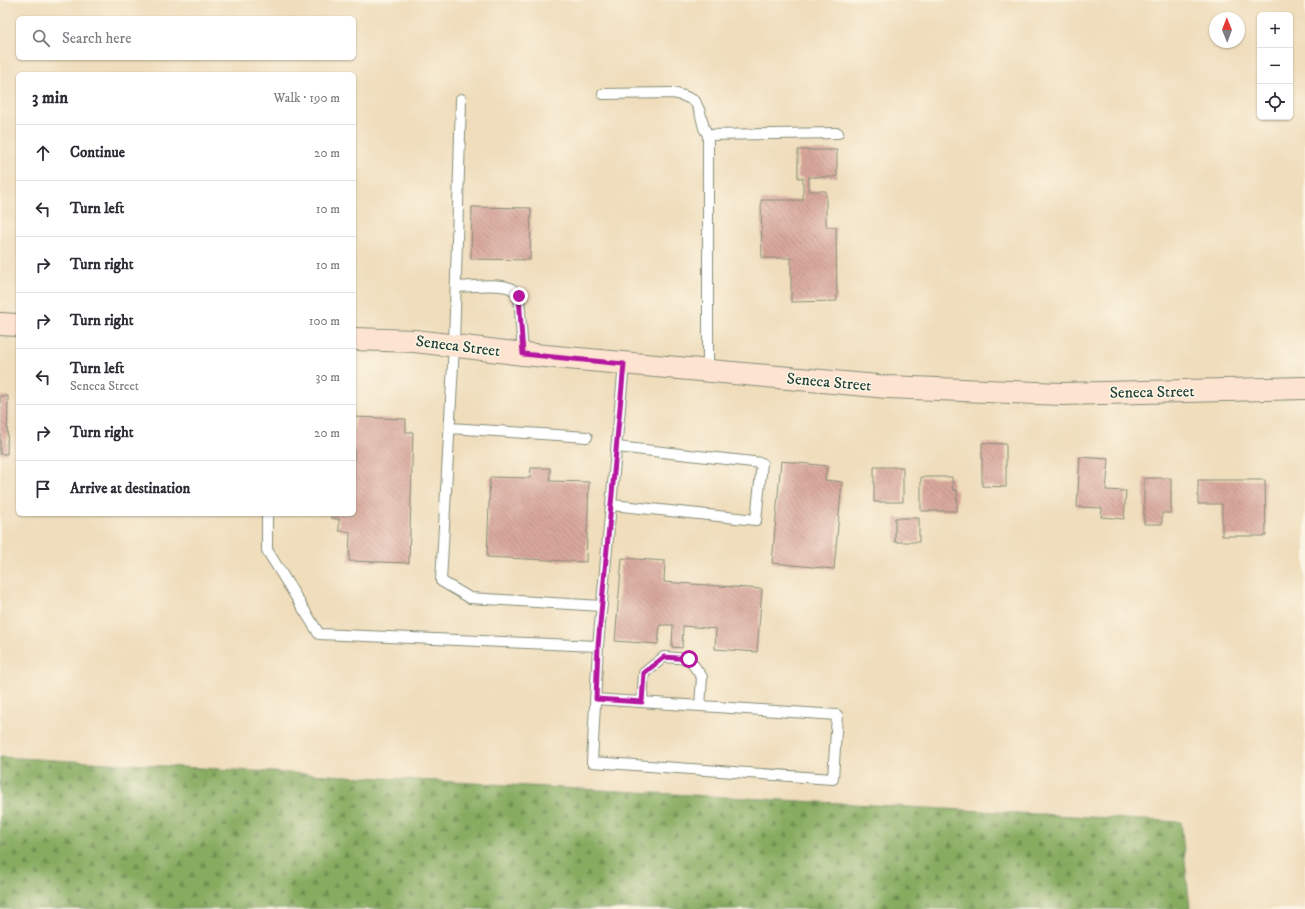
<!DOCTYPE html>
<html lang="en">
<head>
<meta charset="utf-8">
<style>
	:root { --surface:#fff; --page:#f2f2f3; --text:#2b2b33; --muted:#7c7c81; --line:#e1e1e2 }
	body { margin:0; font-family:"IM FELL DW Pica",serif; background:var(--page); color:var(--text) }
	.controls { position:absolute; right:12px; top:12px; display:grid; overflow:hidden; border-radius:6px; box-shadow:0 1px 3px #0004 }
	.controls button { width:36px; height:36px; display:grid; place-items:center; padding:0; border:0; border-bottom:1px solid var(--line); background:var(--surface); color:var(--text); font:20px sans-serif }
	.compass { position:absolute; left:1209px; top:12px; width:36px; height:36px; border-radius:50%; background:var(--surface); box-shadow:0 1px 3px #0004; rotate:359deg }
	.stop { position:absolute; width:12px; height:12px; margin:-9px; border:3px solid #b5179e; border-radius:50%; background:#fff }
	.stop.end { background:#b5179e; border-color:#fff; box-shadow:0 1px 4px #0008 }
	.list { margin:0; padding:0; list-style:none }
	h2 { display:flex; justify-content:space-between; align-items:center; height:52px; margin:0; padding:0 16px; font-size:17px }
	h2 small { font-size:13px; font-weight:400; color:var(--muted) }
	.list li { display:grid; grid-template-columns:26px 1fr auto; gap:12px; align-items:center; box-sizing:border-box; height:56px; padding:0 16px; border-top:1px solid var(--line) }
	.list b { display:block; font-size:15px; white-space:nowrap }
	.list p { margin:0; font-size:13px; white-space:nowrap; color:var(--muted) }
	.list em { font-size:13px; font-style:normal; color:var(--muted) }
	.icon { flex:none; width:22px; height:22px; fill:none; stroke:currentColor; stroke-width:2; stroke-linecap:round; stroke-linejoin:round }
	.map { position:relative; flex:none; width:1305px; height:909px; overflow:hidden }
	.search { position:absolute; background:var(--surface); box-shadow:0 1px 3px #0004; left:16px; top:16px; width:340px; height:44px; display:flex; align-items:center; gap:10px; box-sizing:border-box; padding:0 14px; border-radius:6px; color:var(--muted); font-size:15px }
	.panel { position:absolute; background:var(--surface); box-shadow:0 1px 3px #0004; left:16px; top:72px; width:340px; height:444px; border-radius:6px }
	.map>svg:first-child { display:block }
</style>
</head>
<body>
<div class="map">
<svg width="1305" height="909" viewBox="0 0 1305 909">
	<defs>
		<pattern id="forest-firs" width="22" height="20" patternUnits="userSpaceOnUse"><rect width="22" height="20" fill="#87ac61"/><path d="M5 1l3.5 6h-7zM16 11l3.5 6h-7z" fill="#6e8d51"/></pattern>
		<pattern id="building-back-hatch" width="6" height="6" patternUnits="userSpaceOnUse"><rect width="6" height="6" fill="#d9a79c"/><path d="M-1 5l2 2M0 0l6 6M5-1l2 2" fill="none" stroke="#af8980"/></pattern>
	</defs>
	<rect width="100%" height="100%" fill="#fcf5e5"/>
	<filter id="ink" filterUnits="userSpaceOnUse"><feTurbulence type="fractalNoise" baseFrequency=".025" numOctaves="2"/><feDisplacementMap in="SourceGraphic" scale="8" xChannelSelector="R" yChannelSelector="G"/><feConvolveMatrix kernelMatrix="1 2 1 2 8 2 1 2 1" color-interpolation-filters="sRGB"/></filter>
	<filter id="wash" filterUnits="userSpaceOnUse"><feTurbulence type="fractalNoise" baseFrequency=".012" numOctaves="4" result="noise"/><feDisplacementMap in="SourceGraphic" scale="16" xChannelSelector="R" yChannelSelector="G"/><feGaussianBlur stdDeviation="0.9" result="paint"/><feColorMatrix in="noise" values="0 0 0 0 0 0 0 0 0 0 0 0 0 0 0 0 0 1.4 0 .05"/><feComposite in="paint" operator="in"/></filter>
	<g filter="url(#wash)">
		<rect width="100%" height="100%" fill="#efddbb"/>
		<path fill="url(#forest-firs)" stroke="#53744a" d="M0 757 1181 822 1190 909H0Z"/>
		<g id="blocks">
			<path fill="url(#building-back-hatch)" d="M798 150H837V177H809V191H826V227H836L837 301 791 302V258H762L761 200H803V178H798Z
				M472 207 531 208 530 260 471 259Z
				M0 396H8L7 454H0Z
				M354 417 406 419V432H413L409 563 349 561 350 532 339 531V519L331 518V514H354Z
				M982 443 1006 444V487L982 486Z
				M1080 457 1109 459 1106 490 1126 491 1124 519 1101 517 1102 508 1077 507Z
				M781 461 827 466 825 480 842 482 834 569 772 563Z
				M874 467H903V502H874Z
				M531 468H550V481L589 482 586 562 487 557 490 477 530 478Z
				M921 477H952L953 490H957V511H921Z
				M1144 478H1171V513H1162V524H1144Z
				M1198 480H1265L1266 536H1222V504H1198Z
				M895 518H919V542H895Z
				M622 558 665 561 664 582 762 589 757 652 715 649 716 629 683 626 682 648 672 647 673 625H660L658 644 615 641Z"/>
		</g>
	</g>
	<g filter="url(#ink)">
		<use href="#blocks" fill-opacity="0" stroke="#878d78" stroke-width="1"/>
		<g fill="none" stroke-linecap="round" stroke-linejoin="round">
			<defs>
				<path id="lane" d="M603 94 673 93 684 96 695 101 700 112 704 128 708 135
					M461 99 454 346 441 581 470 598 602 606
					M456 287C470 287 501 282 512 289 515 291 517 293 519 296L523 354
					M708 371V135L838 133
					M450 428 587 437
					M612 505 756 520 762 463 617 447
					M267 514V550L319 634 598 646 624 364
					M595 699 837 715 833 779 592 762 598 646
					M642 702 644 673 664 657 689 659 702 677 700 706"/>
				<path id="secondary" d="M0 324 18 325
					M354 339 415 341 523 354 888 387 1062 394 1305 388"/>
			</defs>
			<use href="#lane" stroke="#878d78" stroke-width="12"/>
			<use href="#secondary" stroke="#878d78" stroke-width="24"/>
			<use href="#lane" stroke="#fff" stroke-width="10"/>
			<use href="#secondary" stroke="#fde4d1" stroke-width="22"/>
		</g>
	</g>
	<g fill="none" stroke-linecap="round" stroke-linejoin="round" filter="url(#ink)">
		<path stroke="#b5179e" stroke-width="5" d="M519 296 523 354 624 364 598 646 596 699 642 702 644 673 664 657 689 659"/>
	</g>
	<g text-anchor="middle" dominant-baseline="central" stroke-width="3" stroke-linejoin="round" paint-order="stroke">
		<g font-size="16" fill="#1f3d34" stroke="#fcf5e5">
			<text transform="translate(458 346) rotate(7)">Seneca Street</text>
			<text transform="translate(829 382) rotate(5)">Seneca Street</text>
			<text transform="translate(1152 392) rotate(-1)">Seneca Street</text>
		</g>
	</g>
</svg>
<div class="controls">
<button>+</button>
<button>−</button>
<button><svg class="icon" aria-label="locate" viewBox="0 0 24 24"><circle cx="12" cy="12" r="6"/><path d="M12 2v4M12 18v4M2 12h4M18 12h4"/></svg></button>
</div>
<svg class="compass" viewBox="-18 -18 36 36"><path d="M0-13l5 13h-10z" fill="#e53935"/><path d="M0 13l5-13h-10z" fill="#7c7c81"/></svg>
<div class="stop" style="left:689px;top:659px"></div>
<div class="stop end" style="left:519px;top:296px"></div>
<div class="search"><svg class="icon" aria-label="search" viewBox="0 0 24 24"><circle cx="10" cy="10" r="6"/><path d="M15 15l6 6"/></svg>Search here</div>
<section class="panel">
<h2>3 min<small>Walk · 190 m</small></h2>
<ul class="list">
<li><svg class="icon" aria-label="ahead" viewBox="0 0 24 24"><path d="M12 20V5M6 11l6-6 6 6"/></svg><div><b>Continue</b></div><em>20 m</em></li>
<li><svg class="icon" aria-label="left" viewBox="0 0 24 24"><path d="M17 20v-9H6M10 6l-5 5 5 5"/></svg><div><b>Turn left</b></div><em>10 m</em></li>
<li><svg class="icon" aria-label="right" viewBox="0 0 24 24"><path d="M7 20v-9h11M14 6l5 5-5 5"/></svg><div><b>Turn right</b></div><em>10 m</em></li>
<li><svg class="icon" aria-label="right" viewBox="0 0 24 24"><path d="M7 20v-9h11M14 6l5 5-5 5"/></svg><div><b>Turn right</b></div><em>100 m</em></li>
<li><svg class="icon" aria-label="left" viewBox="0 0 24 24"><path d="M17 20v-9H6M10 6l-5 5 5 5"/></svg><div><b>Turn left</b><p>Seneca Street</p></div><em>30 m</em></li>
<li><svg class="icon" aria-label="right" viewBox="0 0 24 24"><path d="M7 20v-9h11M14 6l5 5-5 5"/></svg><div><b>Turn right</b></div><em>20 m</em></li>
<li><svg class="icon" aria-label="arrive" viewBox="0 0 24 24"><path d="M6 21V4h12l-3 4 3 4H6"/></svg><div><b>Arrive at destination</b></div></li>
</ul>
</section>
</div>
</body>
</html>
